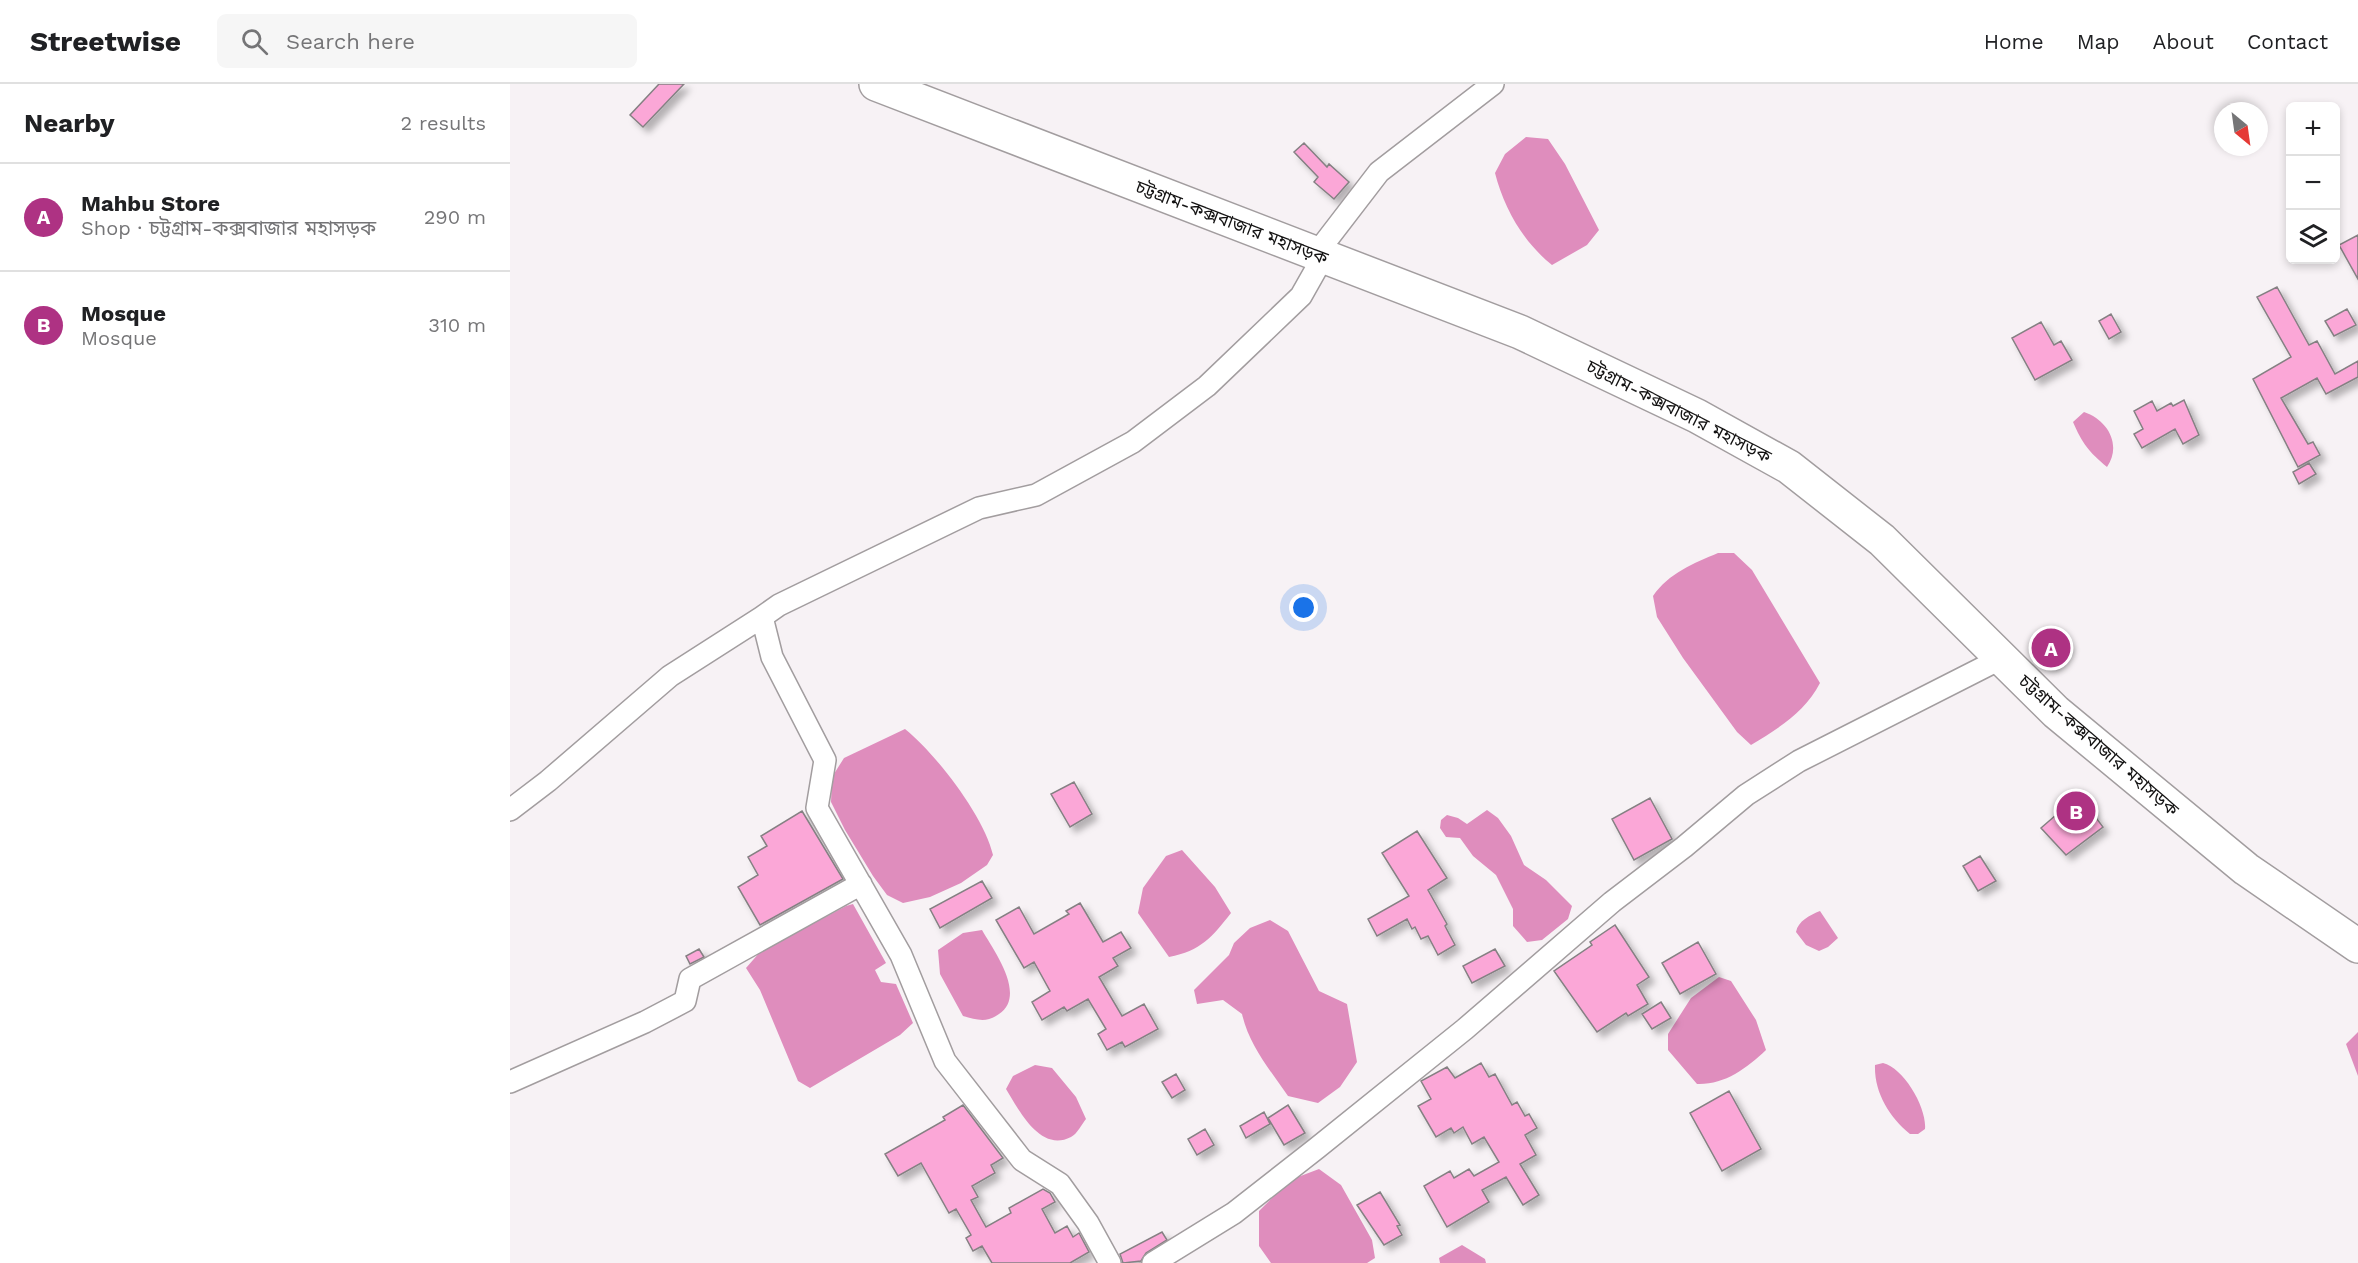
<!DOCTYPE html>
<html lang="en">
<head>
<meta charset="utf-8">
<style>
	:root { --surface:#fff; --page:#f6f6f6; --text:#202124; --muted:#757577; --line:#e0e0e0; --accent:#ae3283 }
	body { margin:0; font-family:"Work Sans","Noto Sans Bengali",sans-serif; background:var(--page); color:var(--text) }
	.controls { position:absolute; right:18px; top:18px; display:grid; overflow:hidden; border-radius:9px; box-shadow:0 3px 9px #0003 }
	.controls button { width:54px; height:54px; display:grid; place-items:center; padding:0; border:0; border-bottom:2px solid var(--line); background:var(--surface); color:var(--text); font:30px sans-serif }
	.compass { position:absolute; left:1704px; top:18px; width:54px; height:54px; border-radius:50%; background:var(--surface); box-shadow:0 3px 9px #0003; rotate:151deg }
	.you { position:absolute; left:794px; top:524px; width:21px; height:21px; margin:-15px; border:4px solid #fff; border-radius:50%; background:#1a73e8; box-shadow:0 0 0 9px #1a73e833 }
	.badge { display:grid; place-items:center; width:39px; height:39px; border-radius:50%; background:var(--accent); color:#fff; font-size:20px; font-weight:700 }
	.pin { position:absolute; translate:-50% -50%; border:3px solid #fff; box-shadow:0 2px 6px #0006 }
	.list { margin:0; padding:0; list-style:none }
	h2 { display:flex; justify-content:space-between; align-items:center; height:78px; margin:0; padding:0 24px; font-size:26px }
	h2 small { font-size:20px; font-weight:400; color:var(--muted) }
	.list li { display:grid; grid-template-columns:39px 1fr auto; gap:18px; align-items:center; box-sizing:border-box; height:108px; padding:0 24px; border-top:2px solid var(--line) }
	.list b { display:block; font-size:22px; white-space:nowrap }
	.list p { margin:0; font-size:20px; white-space:nowrap; color:var(--muted) }
	.list em { font-size:20px; font-style:normal; color:var(--muted) }
	.icon { flex:none; width:33px; height:33px; fill:none; stroke:currentColor; stroke-width:2; stroke-linecap:round; stroke-linejoin:round }
	.map { position:relative; flex:none; width:1848px; height:1179px; overflow:hidden }
	header { display:flex; align-items:center; gap:36px; box-sizing:border-box; height:84px; padding:0 30px; background:var(--surface); border-bottom:2px solid var(--line) }
	header strong { font-size:28px }
	nav { display:flex; gap:33px; margin-inline-start:auto; font-size:21px }
	.search { width:420px; height:54px; background:var(--page); display:flex; align-items:center; gap:15px; box-sizing:border-box; padding:0 21px; border-radius:9px; color:var(--muted); font-size:22px }
	main { display:flex }
	aside { flex:1; background:var(--surface) }
	.map>svg:first-child { display:block }
</style>
</head>
<body>
<header>
<strong>Streetwise</strong>
<div class="search"><svg class="icon" aria-label="search" viewBox="0 0 24 24"><circle cx="10" cy="10" r="6"/><path d="M15 15l6 6"/></svg>Search here</div>
<nav><a>Home</a><a>Map</a><a>About</a><a>Contact</a></nav>
</header>
<main>
<aside>
<h2>Nearby<small>2 results</small></h2>
<ul class="list">
<li><span class="badge">A</span><div><b>Mahbu Store</b><p>Shop · চট্টগ্রাম-কক্সবাজার মহাসড়ক</p></div><em>290 m</em></li>
<li><span class="badge">B</span><div><b>Mosque</b><p>Mosque</p></div><em>310 m</em></li>
</ul>
</aside>
<div class="map">
<svg width="1848" height="1179" viewBox="0 0 1848 1179">
	<defs>
		<filter id="shadow"><feDropShadow dx="5.5" dy="5.5" stdDeviation="3" flood-color="#0004"/></filter>
	</defs>
	<rect width="100%" height="100%" fill="#f7f2f5"/>
	<path fill="#df8dbd" d="M1016 53 1038 55 1055 80 1089 146 1077 161 1042 181C1013 158 994 124 985 89L995 70Z
		M1574 328C1598 336 1612 361 1597 383 1579 368 1572 359 1563 338Z
		M1208 469H1224L1242 486 1310 599C1295 628 1269 644 1241 661L1227 648 1173 574 1147 533 1143 512C1159 489 1184 479 1208 469Z
		M395 645C426 670 474 732 483 771L477 781 451 799 420 813 393 819 377 811 363 792 335 746 321 718 322 693 334 674Z
		M977 726 988 734 1001 752 1014 781 1036 796 1062 822 1058 835 1032 856 1017 858 1003 842V825L986 791 963 772 950 754 936 753 930 744 931 736 937 731 948 734 957 740Z
		M672 766 705 803 721 829C702 853 691 867 659 873L628 829 633 804 656 772Z
		M343 820 376 879 365 886 371 898 386 900 403 939 390 951 300 1004 288 997 250 906 236 884 250 868 336 822Z
		M1310 827 1328 854 1318 863 1309 867 1296 861 1286 848C1288 837 1300 831 1310 827Z
		M760 836 778 847 809 907 837 920 847 978 830 1003 808 1019 778 1012C760 986 739 961 732 930L713 916 687 920 684 906 719 871 724 859 740 844Z
		M472 846C484 867 517 911 489 930 477 939 467 936 453 932L430 890 428 866 453 849Z
		M1209 893 1221 897 1246 936 1256 966C1236 985 1214 1001 1187 1000L1158 966V950L1181 914Z
		M1848 948V992L1836 960Z
		M1373 979C1394 984 1417 1024 1415 1045L1408 1050H1400C1379 1033 1364 1008 1365 981Z
		M525 981 542 984 566 1013 576 1035C572 1040 567 1050 561 1053 530 1069 509 1026 496 1005L503 992Z
		M809 1085 831 1101 862 1156 865 1174 857 1179H761L749 1162V1127L780 1096Z
		M952 1161 975 1175 976 1179H930L929 1174Z"/>
	<path fill="#fba7d7" stroke="#858083" stroke-width="1.5" filter="url(#shadow)" d="M149 0H174L133 43 120 31Z
		M794 59 817 83 819 80 839 98 824 115 804 98 808 93 784 68Z
		M1848 151V195L1829 161Z
		M1767 203 1799 261 1807 257 1825 290 1848 277V293L1816 310 1807 294 1771 314 1798 360 1803 358 1810 371 1788 383 1743 295 1781 273 1747 213Z
		M1837 225 1846 241 1824 252 1815 237Z
		M1601 230 1611 248 1599 255 1589 237Z
		M1531 238 1544 261 1551 257 1562 276 1525 296 1502 254Z
		M1674 316 1689 351 1673 360 1665 345 1632 364 1624 350 1633 345 1624 327 1642 317 1647 327 1661 319 1663 322Z
		M1799 379 1806 390 1789 400 1783 388Z
		M1542 546 1557 561 1541 581 1525 568Z
		M564 698 582 730 560 743 541 710Z
		M1569 711 1593 743 1556 771 1531 744Z
		M1140 714 1162 755 1124 776 1102 735Z
		M292 727 333 795 250 841 228 803 248 791 238 773 257 762 251 752Z
		M907 747 937 794 918 806 937 840 935 842 945 861 928 871 918 852 911 855 905 843 902 845 897 835 867 852 858 835 899 812 872 769Z
		M1470 772 1486 797 1468 807 1453 782Z
		M472 797 482 814 430 844 420 825Z
		M570 819 593 858 611 848 621 864 603 874 608 882 589 893 612 932 634 920 648 945 615 963 612 958 597 966 588 950 596 945 578 915 557 927 554 923 532 936 522 918 540 907 524 878 514 884 486 836 509 823 524 850 559 830 556 827Z
		M1105 841 1139 893 1127 901 1138 920 1118 932 1116 929 1087 948 1044 887 1082 861 1080 858Z
		M1188 858 1206 890 1170 910 1152 879Z
		M189 865 194 873 180 880 176 872Z
		M985 865 995 882 962 899 953 882Z
		M1151 918 1161 934 1142 945 1132 930Z
		M971 979 979 993 985 990 1002 1021 1007 1018 1015 1032 1019 1030 1027 1044 1015 1051 1026 1071 1010 1080 1029 1111 1013 1121 996 1093 972 1106 979 1118 937 1143 914 1102 940 1087 944 1094 959 1085 964 1092 989 1078 974 1053 962 1060 953 1043 944 1049 941 1044 926 1053 908 1022 921 1015 911 997 937 983 945 994Z
		M666 990 675 1006 662 1014 652 998Z
		M1219 1007 1251 1065 1212 1087 1180 1029Z
		M453 1021 493 1074 481 1081 485 1089 462 1102 468 1113 461 1116 476 1143 501 1129 499 1124 533 1105 540 1109 545 1118 532 1125 545 1149 557 1142 563 1153 569 1149 579 1168 560 1179H482L472 1162 463 1167 456 1154 461 1151 446 1125 439 1129 411 1079 388 1092 375 1070 435 1036 433 1033Z
		M778 1021 795 1049 774 1061 758 1034Z
		M754 1028 760 1040 736 1054 730 1042Z
		M695 1045 704 1061 687 1071 678 1055Z
		M870 1108 890 1141 887 1142 892 1151 874 1161 847 1121Z
		M652 1148 657 1156 636 1169 631 1177 613 1179 610 1170Z"/>
	<g fill="none" stroke-linecap="round" stroke-linejoin="round">
		<defs>
			<path id="street" d="M806 170 869 88 983 0
				M0 726 38 697 160 592 252 533
				M0 998 135 938 175 917 180 895 351 800
				M600 1179 578 1139 550 1100 512 1076 435 977 391 871 307 724 315 676 262 573 252 533 269 521 469 424 526 411 623 358 697 302 791 212 813 173
				M643 1179 724 1129 807 1064 955 945 1102 818 1174 763 1236 711 1289 677 1492 574"/>
			<path id="highway" d="M366 0 1010 248 1187 332 1279 383 1372 456 1546 628 1736 785 1848 862"/>
		</defs>
		<use href="#street" stroke="#a29d9f" stroke-width="24"/>
		<use href="#highway" stroke="#a29d9f" stroke-width="36"/>
		<use href="#street" stroke="#fff" stroke-width="21"/>
		<use href="#highway" stroke="#fff" stroke-width="33"/>
	</g>
	<g text-anchor="middle" dominant-baseline="central" stroke-width="4.5" stroke-linejoin="round" paint-order="stroke">
		<g font-size="18" fill="#131212" stroke="#fff">
			<text transform="translate(722 138) rotate(21)">চট্টগ্রাম-কক্সবাজার মহাসড়ক</text>
			<text transform="translate(1169 327) rotate(27)">চট্টগ্রাম-কক্সবাজার মহাসড়ক</text>
			<text transform="translate(1589 661) rotate(41)">চট্টগ্রাম-কক্সবাজার মহাসড়ক</text>
		</g>
	</g>
</svg>
<div class="controls">
<button>+</button>
<button>−</button>
<button><svg class="icon" aria-label="layers" viewBox="0 0 24 24"><path d="M12 4l9 5-9 5-9-5zM3 14l9 5 9-5"/></svg></button>
</div>
<svg class="compass" viewBox="-18 -18 36 36"><path d="M0-13l5 13h-10z" fill="#e53935"/><path d="M0 13l5-13h-10z" fill="#757577"/></svg>
<div class="you"></div>
<div class="pin badge" style="left:1541px;top:564px">A</div>
<div class="pin badge" style="left:1566px;top:727px">B</div>
</div>
</main>
</body>
</html>
